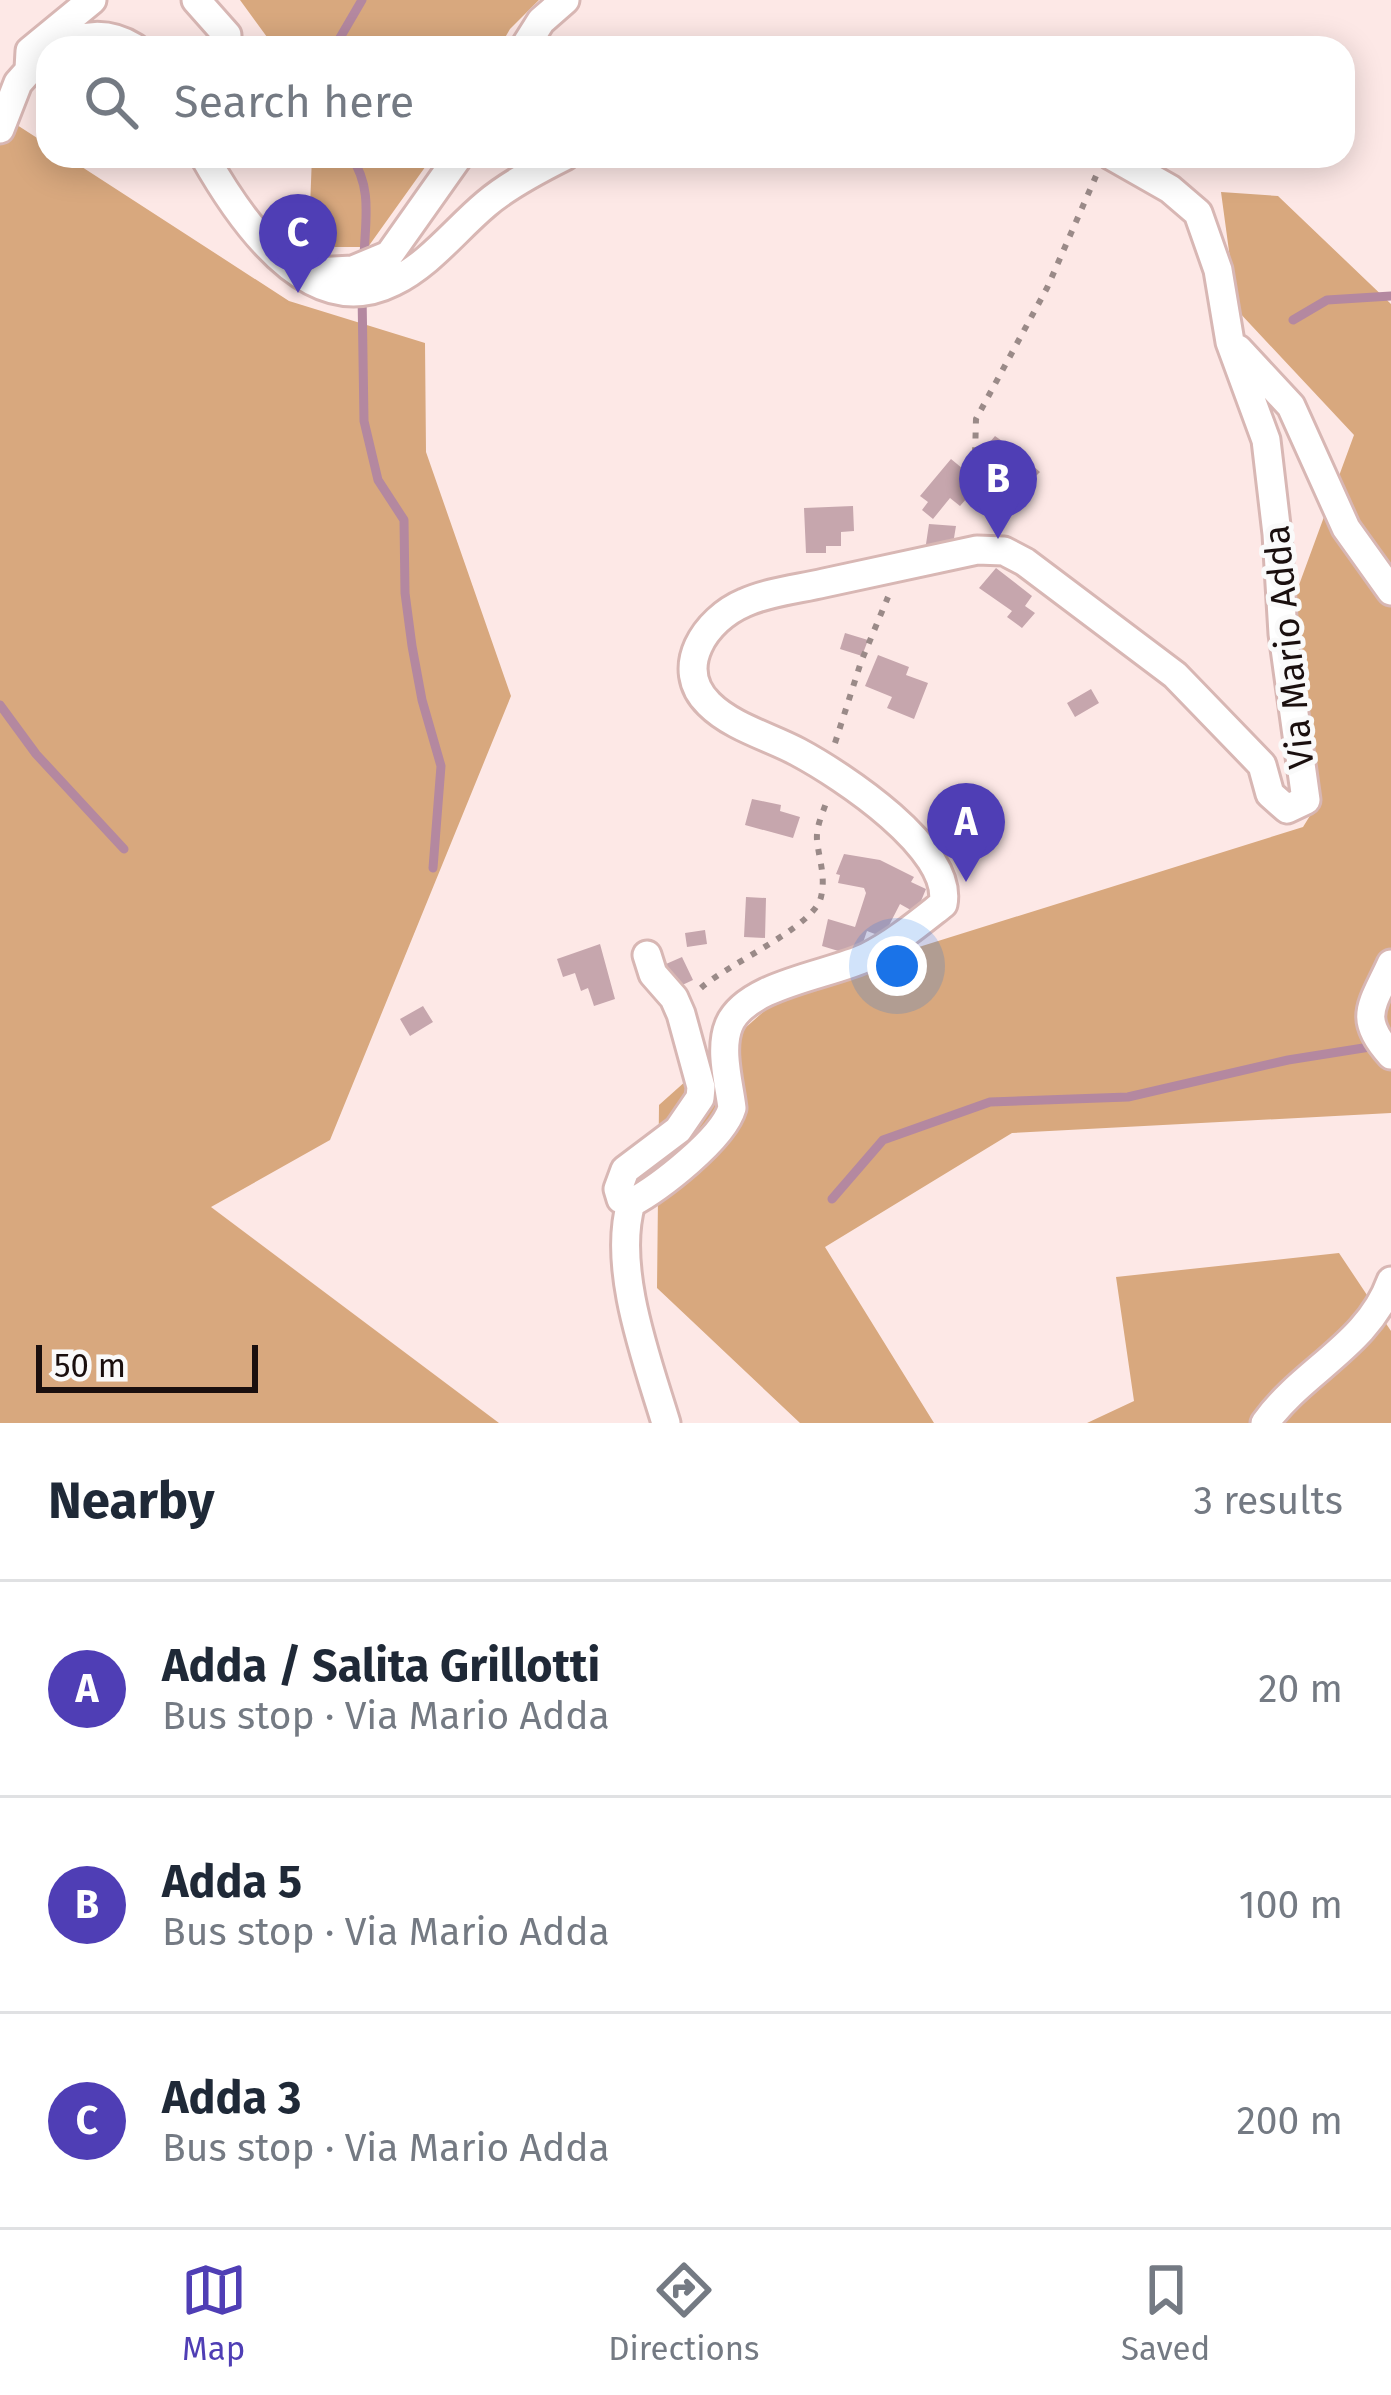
<!DOCTYPE html>
<html lang="en">
<head>
<meta charset="utf-8">
<style>
	:root { --surface:#fff; --page:#f6f6f7; --text:#1f2937; --muted:#747a83; --line:#e0e1e3; --accent:#4f3eb5 }
	body { margin:0; font-family:"Fira Sans",sans-serif; background:var(--page); color:var(--text) }
	.scale { position:absolute; left:36px; bottom:30px; width:222px; box-sizing:border-box; padding-left:12px; border:6px solid #1a0f0e; border-top:0; font-size:33px; line-height:42px; white-space:nowrap; color:#1a0f0e; -webkit-text-stroke:9px #fafafa; paint-order:stroke }
	.you { position:absolute; left:897px; top:966px; width:42px; height:42px; margin:-30px; border:9px solid #fff; border-radius:50%; background:#1a73e8; box-shadow:0 0 0 18px #1a73e833 }
	.badge { display:grid; place-items:center; width:78px; height:78px; border-radius:50%; background:var(--accent); color:#fff; font-size:39px; font-weight:700 }
	.pin { position:absolute; translate:-50% -99px; filter:drop-shadow(0 3px 6px #0008) }
	.pin::after { content:''; position:absolute; top:63px; width:42px; height:36px; background:inherit; clip-path:polygon(0 0,100% 0,50% 100%) }
	.list { margin:0; padding:0; list-style:none }
	h2 { display:flex; justify-content:space-between; align-items:center; height:156px; margin:0; padding:0 48px; font-size:51px }
	h2 small { font-size:39px; font-weight:400; color:var(--muted) }
	.list li { display:grid; grid-template-columns:78px 1fr auto; gap:36px; align-items:center; box-sizing:border-box; height:216px; padding:0 48px; border-top:3px solid var(--line) }
	.list b { display:block; font-size:45px; white-space:nowrap }
	.list p { margin:0; font-size:39px; white-space:nowrap; color:var(--muted) }
	.list em { font-size:39px; font-style:normal; color:var(--muted) }
	.icon { flex:none; width:66px; height:66px; fill:none; stroke:currentColor; stroke-width:2; stroke-linecap:round; stroke-linejoin:round }
	.map { position:relative; flex:none; width:1391px; height:1423px; overflow:hidden }
	.search { position:absolute; background:var(--surface); box-shadow:0 6px 30px #0003; left:36px; right:36px; top:36px; height:132px; display:flex; align-items:center; gap:30px; box-sizing:border-box; padding:0 42px; border-radius:36px; color:var(--muted); font-size:45px }
	.sheet { height:804px; background:var(--surface) }
	nav { display:flex; justify-content:space-around; align-items:center; box-sizing:border-box; height:168px; border-top:3px solid var(--line); background:var(--surface); font-size:33px; color:var(--muted) }
	nav a { display:grid; justify-items:center; gap:6px }
	nav .on { color:var(--accent) }
	.map>svg:first-child { display:block }
</style>
</head>
<body>
<div class="map">
<svg width="1391" height="1423" viewBox="0 0 1391 1423">
	<rect width="100%" height="100%" fill="#fde8e6"/>
	<path fill="#d8a87e" d="M240 0H539L510 29 499 48H275Z
		M0 114 48 145V156H65L289 301 425 343 426 452 511 696 330 1140 211 1207 499 1423H0Z
		M312 156H433L368 247H335L309 234Z
		M1221 192 1278 196 1391 304V1113L1012 1133 825 1247 934 1423H800L657 1288 659 1105 791 987 1303 827 1316 806 1292 604 1354 435 1237 310Z
		M1339 1253 1391 1331V1423H1087L1134 1401 1116 1277Z"/>
	<g fill="none" stroke-linecap="round" stroke-linejoin="round">
		<path stroke="#b488a0" stroke-width="9" d="M334 48 362 0
			M351 156C373 189 365 220 364 258
			M362 293 364 421 378 480 404 520 405 593 412 646 422 700 441 766 433 868
			M1293 320 1327 300 1391 296
			M0 705 36 754 124 849
			M832 1199 883 1140 990 1102 1128 1097 1288 1060 1376 1046"/>
	</g>
	<path fill="#c6a6ad" d="M995 436 1009 446 991 468 978 456Z
		M951 459 980 483 960 506 950 498 933 519 922 510 928 502 920 496Z
		M1025 459 1040 472 1021 491 1007 478Z
		M853 506 854 531 841 532V546H826V553H806L804 508Z
		M929 524 956 526 953 544H926Z
		M996 568 1032 596 1025 606 1035 613 1022 628 1007 617 1012 611 979 588Z
		M845 633 868 640 862 656 840 649Z
		M878 655 909 667 906 675 928 683 914 719 887 708 892 697 865 686Z
		M1091 689 1099 703 1075 717 1067 703Z
		M752 799 781 805 780 811 800 817 793 838 745 825Z
		M844 854 880 860 914 877 911 882 926 889 916 913 900 904 883 937 867 931 858 957 822 946 828 919 855 927 866 893 864 888 838 883 840 875 836 874Z
		M746 897 766 898 765 938 744 937Z
		M705 930 707 944 687 947 685 933Z
		M600 944 615 999 594 1006 588 988 581 991 575 973 563 977 557 959Z
		M682 957 693 980 678 987 666 964Z
		M423 1006 433 1022 410 1036 400 1019Z"/>
	<g fill="none" stroke-linecap="round" stroke-linejoin="round">
		<defs>
			<path id="street" d="M196 0 227 35
				M55 48C83 34 108 31 135 48
				M524 48 541 21 565 0
				M29 69 30 51 92 0
				M0 129 18 83 42 56
				M204 156C239 218 309 324 393 282 430 264 455 230 486 204 508 185 539 169 565 156
				M313 272 353 270 389 255 459 156
				M1238 349 1291 406 1346 528 1391 591
				M647 955 653 974 674 998 681 1014 701 1087 700 1098 678 1130 625 1170 618 1189 621 1199 631 1203C659 1188 723 1139 732 1108 729 1083 719 1049 729 1025 746 984 830 975 867 957 895 943 920 922 943 904 954 849 841 775 798 752 770 737 732 727 709 704 672 668 706 619 744 603 768 592 798 589 824 583 875 572 926 561 977 550L1004 551 1025 562 1175 675 1262 765 1270 794 1287 809 1306 800 1283 634 1277 534 1266 440 1230 342 1218 270 1198 213 1170 189 1112 156
				M1391 964C1372 1006 1357 1018 1391 1055
				M631 1203C612 1268 647 1360 666 1423
				M1265 1423C1303 1370 1368 1345 1391 1281"/>
		</defs>
		<use href="#street" stroke="#d8b7b4" stroke-width="33"/>
		<path stroke="#9a8a88" stroke-width="6" stroke-dasharray="6 9" stroke-linecap="butt" d="M1000 524 975 456 976 419 1047 288 1096 176
			M835 743 861 662 888 597
			M701 988C729 963 814 927 821 897 826 876 819 860 817 840 816 827 822 815 826 803"/>
		<use href="#street" stroke="#fff" stroke-width="27"/>
	</g>
	<g text-anchor="middle" dominant-baseline="central" stroke-width="10" stroke-linejoin="round" paint-order="stroke">
		<g font-size="36" fill="#1a0f0e" stroke="#fafafa">
			<text transform="translate(1289 647) rotate(-96)">Via Mario Adda</text>
		</g>
	</g>
</svg>
<div class="scale">50 m</div>
<div class="you"></div>
<div class="pin badge" style="left:966px;top:882px">A</div>
<div class="pin badge" style="left:998px;top:539px">B</div>
<div class="pin badge" style="left:298px;top:293px">C</div>
<div class="search"><svg class="icon" aria-label="search" viewBox="0 0 24 24"><circle cx="10" cy="10" r="6"/><path d="M15 15l6 6"/></svg>Search here</div>
</div>
<section class="sheet">
<h2>Nearby<small>3 results</small></h2>
<ul class="list">
<li><span class="badge">A</span><div><b>Adda / Salita Grillotti</b><p>Bus stop · Via Mario Adda</p></div><em>20 m</em></li>
<li><span class="badge">B</span><div><b>Adda 5</b><p>Bus stop · Via Mario Adda</p></div><em>100 m</em></li>
<li><span class="badge">C</span><div><b>Adda 3</b><p>Bus stop · Via Mario Adda</p></div><em>200 m</em></li>
</ul>
</section>
<nav>
<a class="on"><svg class="icon" aria-label="map" viewBox="0 0 24 24"><path d="M3 6l6-2 6 2 6-2v14l-6 2-6-2-6 2zM9 4v14M15 6v14"/></svg>Map</a>
<a><svg class="icon" aria-label="directions" viewBox="0 0 24 24"><path d="M12 3l9 9-9 9-9-9zM9 14v-3h6M13 9l2 2-2 2"/></svg>Directions</a>
<a><svg class="icon" aria-label="saved" viewBox="0 0 24 24"><path d="M7 4h10v16l-5-4-5 4z"/></svg>Saved</a>
</nav>
</body>
</html>
